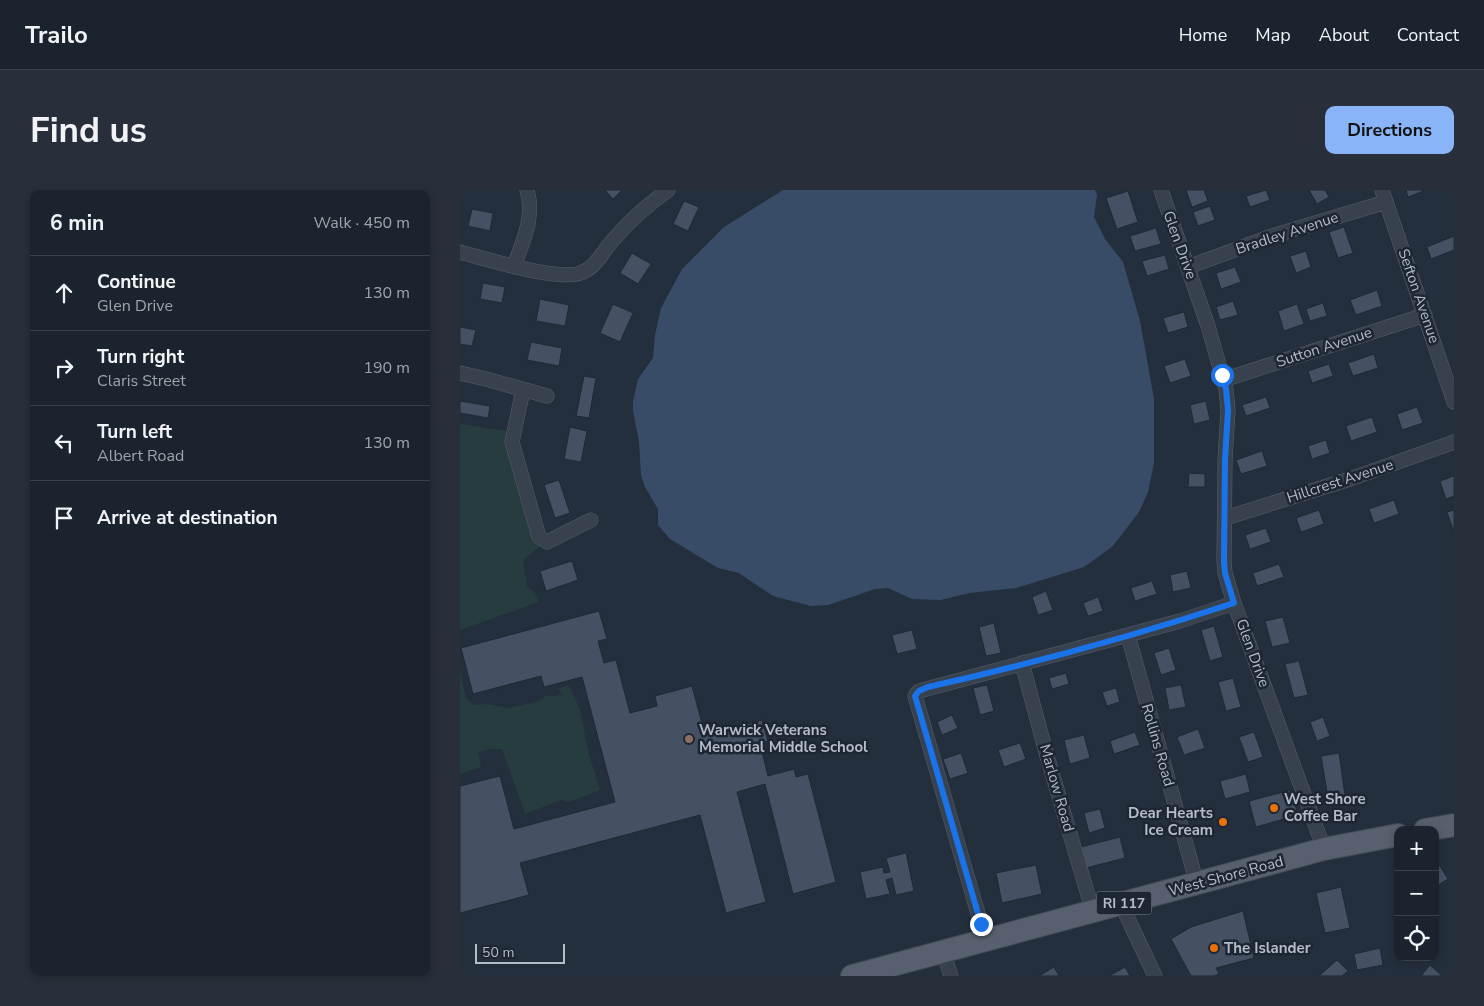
<!DOCTYPE html>
<html lang="en">
<head>
<meta charset="utf-8">
<style>
	:root { --surface:#1b232e; --page:#282f3a; --text:#f1f3f6; --muted:#a0a4aa; --line:#39404a; --accent:#8ab4f8 }
	body { margin:0; font-family:"Nunito Sans",sans-serif; background:var(--page); color:var(--text) }
	.controls { position:absolute; right:15px; bottom:15px; display:grid; overflow:hidden; border-radius:10px; box-shadow:0 2px 8px #0003 }
	.controls button { width:45px; height:45px; display:grid; place-items:center; padding:0; border:0; border-bottom:1px solid var(--line); background:var(--surface); color:var(--text); font:25px sans-serif }
	.scale { position:absolute; left:15px; bottom:12px; width:90px; box-sizing:border-box; padding-left:5px; border:2px solid #b4bcc9; border-top:0; font-size:14px; line-height:18px; white-space:nowrap; color:#b4bcc9; -webkit-text-stroke:4px #1d2633; paint-order:stroke }
	.stop { position:absolute; width:15px; height:15px; margin:-11px; border:4px solid #1a73e8; border-radius:50%; background:#fff }
	.stop.end { background:#1a73e8; border-color:#fff; box-shadow:0 1px 5px #0008 }
	.list { margin:0; padding:0; list-style:none }
	h2 { display:flex; justify-content:space-between; align-items:center; height:65px; margin:0; padding:0 20px; font-size:21px }
	h2 small { font-size:16px; font-weight:400; color:var(--muted) }
	.list li { display:grid; grid-template-columns:32px 1fr auto; gap:15px; align-items:center; box-sizing:border-box; height:75px; padding:0 20px; border-top:1px solid var(--line) }
	.list b { display:block; font-size:19px; white-space:nowrap }
	.list p { margin:0; font-size:16px; white-space:nowrap; color:var(--muted) }
	.list em { font-size:16px; font-style:normal; color:var(--muted) }
	.icon { flex:none; width:28px; height:28px; fill:none; stroke:currentColor; stroke-width:2; stroke-linecap:round; stroke-linejoin:round }
	.map { position:relative; flex:none; width:994px; height:786px; overflow:hidden; border-radius:10px }
	header { display:flex; align-items:center; gap:30px; box-sizing:border-box; height:70px; padding:0 25px; background:var(--surface); border-bottom:1px solid var(--line) }
	header strong { font-size:24px }
	nav { display:flex; gap:28px; margin-inline-start:auto; font-size:18px }
	.intro { display:flex; align-items:center; justify-content:space-between; box-sizing:border-box; height:120px; padding:0 30px }
	h1 { margin:0; font-size:35px }
	.button { padding:12px 22px; border-radius:10px; background:var(--accent); color:#111; font-size:18px; font-weight:700 }
	main { display:flex; gap:30px; padding:0 30px }
	aside { flex:1; background:var(--surface); border-radius:10px; box-shadow:0 2px 8px #0003 }
	.map>svg:first-child { display:block }
</style>
</head>
<body>
<header>
<strong>Trailo</strong>
<nav><a>Home</a><a>Map</a><a>About</a><a>Contact</a></nav>
</header>
<div class="intro"><h1>Find us</h1><a class="button">Directions</a></div>
<main>
<aside>
<h2>6 min<small>Walk · 450 m</small></h2>
<ul class="list">
<li><svg class="icon" aria-label="ahead" viewBox="0 0 24 24"><path d="M12 20V5M6 11l6-6 6 6"/></svg><div><b>Continue</b><p>Glen Drive</p></div><em>130 m</em></li>
<li><svg class="icon" aria-label="right" viewBox="0 0 24 24"><path d="M7 20v-9h11M14 6l5 5-5 5"/></svg><div><b>Turn right</b><p>Claris Street</p></div><em>190 m</em></li>
<li><svg class="icon" aria-label="left" viewBox="0 0 24 24"><path d="M17 20v-9H6M10 6l-5 5 5 5"/></svg><div><b>Turn left</b><p>Albert Road</p></div><em>130 m</em></li>
<li><svg class="icon" aria-label="arrive" viewBox="0 0 24 24"><path d="M6 21V4h12l-3 4 3 4H6"/></svg><div><b>Arrive at destination</b></div></li>
</ul>
</aside>
<div class="map">
<svg width="994" height="786" viewBox="0 0 994 786">
	<rect width="100%" height="100%" fill="#242f3e"/>
	<path fill="#263c3f" d="M0 234 53 242 85 352 63 370 67 396 75 403 79 412 0 440Z
		M0 480 6 508 14 515 27 514 48 518 76 512 86 506 103 505 98 498 109 496 120 519 128 561 140 600 109 612 101 610 65 624 42 559H32L18 562 21 577 0 584Z"/>
	<path fill="#394c67" d="M323 0H635L637 5 634 27 645 49 663 72 680 131 694 209V273L688 302 679 322 653 356 624 377 556 398 509 403 481 410 452 409 428 398 415 399 368 415 351 416 313 406 279 383 258 378 210 349 198 335V319L185 297 181 285 179 251 173 221V211L178 189 193 168 195 145 201 118 222 79 264 37Z"/>
	<path fill="#455162" stroke="#1f2835" d="M145 0H162L153 9Z
		M726 0H744L748 11 732 17Z
		M806 0 810 10 790 17 786 6Z
		M849 0H865L869 7 857 14Z
		M946 0H963L964 1 948 7Z
		M668 1 678 32 657 39 646 8Z
		M224 11 239 17 228 41 213 34Z
		M750 16 755 30 738 36 733 22Z
		M12 19 33 23 30 41 8 36Z
		M884 37 893 63 878 68 869 42Z
		M696 38 701 54 675 61 670 46Z
		M994 46V60L971 69 967 57Z
		M846 61 851 77 836 83 830 66Z
		M172 63 191 74 178 94 160 83Z
		M705 65 709 79 687 86 682 71Z
		M775 77 781 92 761 99 756 83Z
		M23 93 45 97 42 113 20 109Z
		M917 100 922 116 896 125 890 110Z
		M80 109 109 115 105 136 76 131Z
		M773 111 778 125 760 130 756 117Z
		M863 113 867 126 850 131 846 119Z
		M153 114 173 123 160 152 140 143Z
		M837 114 844 134 824 141 818 121Z
		M724 122 728 137 708 143 703 128Z
		M0 137 16 140 12 156 0 154Z
		M71 152 102 158 99 176 67 170Z
		M914 164 918 178 893 186 888 173Z
		M725 169 731 186 710 193 704 176Z
		M869 174 873 186 852 193 848 181Z
		M124 186 136 188 129 228 116 226Z
		M806 207 810 218 786 226 782 215Z
		M0 211 30 216 28 228 0 223Z
		M746 211 750 230 734 234 730 215Z
		M957 217 963 233 942 240 937 224Z
		M912 227 917 242 891 251 886 236Z
		M110 237 127 241 121 272 104 269Z
		M866 250 870 263 852 269 848 256Z
		M802 261 807 276 781 284 776 270Z
		M729 283 745 284V297H728Z
		M994 286V306L986 309 980 291Z
		M99 290 110 323 95 328 84 295Z
		M934 310 939 324 914 333 909 319Z
		M859 320 864 334 841 342 836 328Z
		M994 320V343L987 322Z
		M806 338 811 352 790 359 785 345Z
		M112 371 118 390 86 401 80 381Z
		M819 374 824 387 797 396 793 383Z
		M727 381 731 398 713 402 710 385Z
		M692 391 697 404 675 411 671 398Z
		M586 401 593 420 578 425 572 407Z
		M638 407 643 421 628 426 623 413Z
		M139 421 147 449 138 451 144 473 156 470 170 523 197 516 195 506 232 496 245 545 302 530 308 551 300 553 308 586 334 579 336 587 348 584 376 692 333 704 305 594 277 602 306 712 266 723 240 625 60 673 69 705 0 723V596L40 586 54 639 155 612 122 487 84 497 81 486 13 504 1 458Z
		M823 427 830 453 812 457 805 431Z
		M534 433 541 463 526 466 519 437Z
		M754 436 763 467 750 471 741 440Z
		M452 440 457 459 437 464 432 445Z
		M709 458 716 480 701 485 694 463Z
		M839 471 848 505 834 508 825 474Z
		M606 483 609 494 592 499 589 488Z
		M773 488 781 517 766 521 758 492Z
		M527 495 534 521 520 525 513 498Z
		M721 495 726 517 709 520 705 498Z
		M656 498 660 512 647 516 642 502Z
		M492 525 498 538 482 545 477 532Z
		M863 527 870 546 857 551 850 532Z
		M738 539 745 558 724 565 717 547Z
		M675 542 680 555 654 564 650 551Z
		M794 542 803 567 788 572 779 547Z
		M624 545 630 568 610 574 604 550Z
		M560 553 566 569 544 577 538 560Z
		M501 563 508 583 490 589 483 569Z
		M879 563 885 605 868 608 861 566Z
		M786 584 790 602 765 609 760 591Z
		M831 600 838 625 796 637 789 611Z
		M640 619 645 638 629 643 624 623Z
		M660 647 665 668 626 678 621 657Z
		M446 663 454 701 436 705 432 688 426 690 430 704 406 709 400 682 423 677 424 683 430 682 426 668Z
		M975 668 988 689 975 697Z
		M576 675 582 704 542 713 536 683Z
		M881 697 890 738 865 743 856 703Z
		M783 721 794 768 756 778 759 784 754 786H731L711 749 731 737Z
		M920 758 923 775 897 780 894 764Z
		M877 770 888 781 882 786H859Z
		M970 775 982 786H961Z
		M594 777 599 786H579Z
		M665 777 670 786H649Z"/>
	<g fill="none" stroke-linecap="round" stroke-linejoin="round">
		<defs>
			<path id="minor" d="M701 0 748 136 766 199 768 220 765 270 764 371 765 383 774 413 864 659
				M922 0 994 212
				M0 62C27 69 100 93 123 82 137 76 144 59 154 49 170 30 189 14 208 0
				M54 76C63 51 75 27 67 0
				M728 77 812 46 926 12
				M0 183 26 189 87 206
				M763 190 965 125
				M63 200 52 252 79 347 87 352 131 330
				M765 328 890 289 994 252
				M668 445 737 694
				M562 473 585 559 633 722
				M661 714 695 786
				M526 751 455 506 459 501 720 431 774 413
				M483 762 491 786"/>
			<path id="primary" d="M965 640 994 635
				M392 786 864 659 938 645"/>
		</defs>
		<use href="#minor" stroke="#565f6c" stroke-width="15"/>
		<use href="#primary" stroke="#414a57" stroke-width="24"/>
		<use href="#minor" stroke="#38414e" stroke-width="14"/>
		<use href="#primary" stroke="#56606e" stroke-width="22"/>
	</g>
	<g fill="none" stroke-linecap="round" stroke-linejoin="round">
		<path stroke="#1a73e8" stroke-width="6" d="M521 734 455 506 459 501 468 497C571 474 674 446 774 413L765 383 764 372 765 270 768 220 766 199 762 185"/>
	</g>
	<circle fill="#8d6e63" stroke="#1d2633" stroke-width="2" cx="229" cy="549" r="5"/>
	<g fill="#e8710a" stroke="#1d2633" stroke-width="2">
		<circle cx="814" cy="618" r="5"/>
		<circle cx="763" cy="632" r="5"/>
		<circle cx="754" cy="758" r="5"/>
	</g>
	<g text-anchor="middle" dominant-baseline="central" stroke-width="5" stroke-linejoin="round" paint-order="stroke">
		<rect fill="#1d2633" stroke="#878f9c" stroke-width="1" x="636.5" y="701.5" width="55" height="23" rx="4"/>
		<g font-size="14" font-weight="bold" fill="#b4bcc9">
			<text x="664" y="713">RI 117</text>
		</g>
		<g font-size="15" fill="#b4bcc9" stroke="#1d2633">
			<text transform="translate(827 43) rotate(-18)">Bradley Avenue</text>
			<text transform="translate(720 55) rotate(70)">Glen Drive</text>
			<text transform="translate(959 106) rotate(71)">Sefton Avenue</text>
			<text transform="translate(864 157) rotate(-18)">Sutton Avenue</text>
			<text transform="translate(880 291) rotate(-18)">Hillcrest Avenue</text>
			<text transform="translate(793 463) rotate(70)">Glen Drive</text>
			<text transform="translate(698 555) rotate(74)">Rollins Road</text>
			<text transform="translate(597 598) rotate(74)">Marlow Road</text>
			<text transform="translate(766 686) rotate(-15)">West Shore Road</text>
		</g>
		<g font-size="15" font-weight="bold" fill="#b4bcc9" stroke="#1d2633" text-anchor="start">
			<text x="239" y="540">Warwick Veterans<tspan x="239" dy="17">Memorial Middle School</tspan></text>
			<text x="824" y="609">West Shore<tspan x="824" dy="17">Coffee Bar</tspan></text>
			<text x="753" y="623" text-anchor="end">Dear Hearts<tspan x="753" dy="17">Ice Cream</tspan></text>
			<text x="764" y="758">The Islander</text>
		</g>
	</g>
</svg>
<div class="controls">
<button>+</button>
<button>−</button>
<button><svg class="icon" aria-label="locate" viewBox="0 0 24 24"><circle cx="12" cy="12" r="6"/><path d="M12 2v4M12 18v4M2 12h4M18 12h4"/></svg></button>
</div>
<div class="scale">50 m</div>
<div class="stop" style="left:762px;top:185px"></div>
<div class="stop end" style="left:521px;top:734px"></div>
</div>
</main>
</body>
</html>
